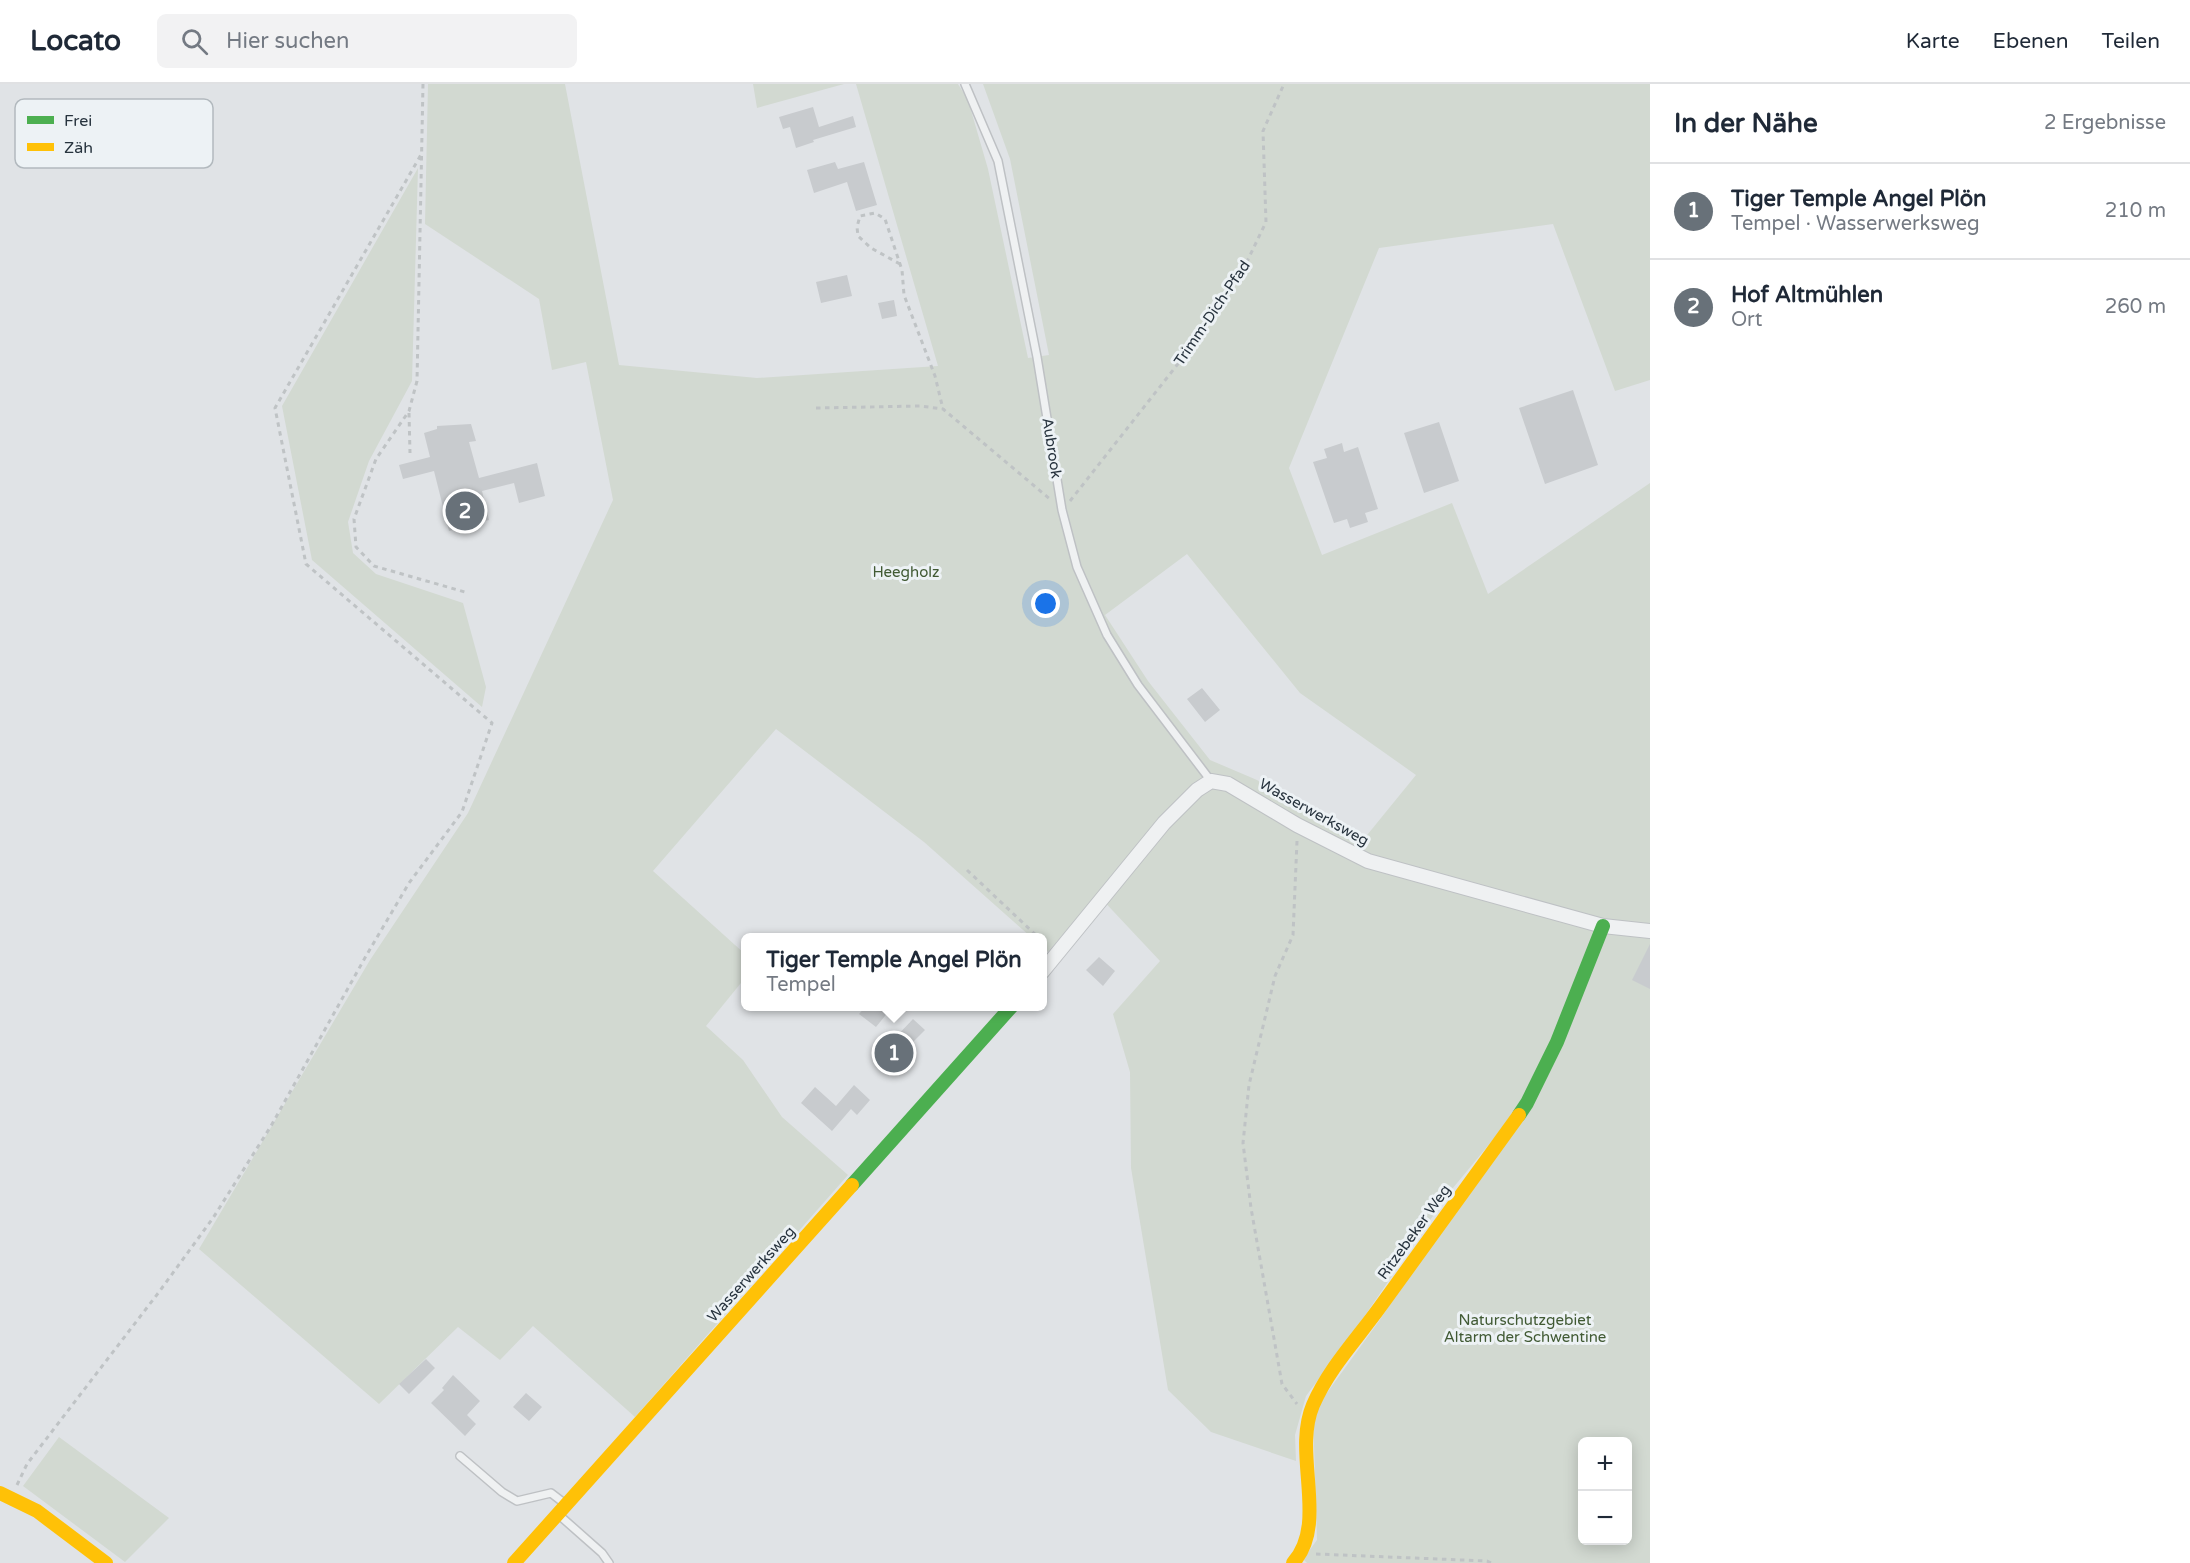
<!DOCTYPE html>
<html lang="de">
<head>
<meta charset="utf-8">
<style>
	:root { --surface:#fff; --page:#f2f2f3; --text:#1f2937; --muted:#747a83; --line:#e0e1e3; --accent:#687179 }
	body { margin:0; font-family:"Varela Round",sans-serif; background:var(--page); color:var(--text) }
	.controls { position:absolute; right:18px; bottom:18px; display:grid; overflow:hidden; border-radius:9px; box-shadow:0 3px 15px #0003 }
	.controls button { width:54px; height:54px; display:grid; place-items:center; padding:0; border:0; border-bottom:2px solid var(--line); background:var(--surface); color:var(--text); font:30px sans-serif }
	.you { position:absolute; left:1046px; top:520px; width:21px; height:21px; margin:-15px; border:4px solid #fff; border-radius:50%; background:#1a73e8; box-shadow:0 0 0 9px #1a73e833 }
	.badge { display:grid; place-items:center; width:39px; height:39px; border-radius:50%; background:var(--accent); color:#fff; font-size:20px; font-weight:700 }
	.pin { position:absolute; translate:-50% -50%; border:3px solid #fff; box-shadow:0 2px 6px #0006 }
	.popup { position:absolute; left:741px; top:849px; width:306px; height:78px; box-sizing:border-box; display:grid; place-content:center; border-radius:9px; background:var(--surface); filter:drop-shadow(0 2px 4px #0005); font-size:20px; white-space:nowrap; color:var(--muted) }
	.popup b { font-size:22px; color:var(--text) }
	.popup::after { content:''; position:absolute; left:50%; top:100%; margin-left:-12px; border:12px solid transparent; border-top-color:var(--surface) }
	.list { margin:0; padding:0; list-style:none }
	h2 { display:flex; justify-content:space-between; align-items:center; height:78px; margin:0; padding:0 24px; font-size:26px }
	h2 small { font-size:20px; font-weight:400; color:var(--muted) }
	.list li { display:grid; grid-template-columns:39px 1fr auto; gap:18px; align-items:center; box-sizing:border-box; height:96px; padding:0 24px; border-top:2px solid var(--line) }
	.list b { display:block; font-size:22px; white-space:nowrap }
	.list p { margin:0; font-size:20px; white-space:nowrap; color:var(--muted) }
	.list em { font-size:20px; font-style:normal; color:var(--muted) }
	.icon { flex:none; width:33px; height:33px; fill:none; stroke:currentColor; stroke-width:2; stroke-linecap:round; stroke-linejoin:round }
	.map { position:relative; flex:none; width:1650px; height:1479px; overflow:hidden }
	header { display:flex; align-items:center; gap:36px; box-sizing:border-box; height:84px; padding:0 30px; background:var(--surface); border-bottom:2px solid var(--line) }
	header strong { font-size:28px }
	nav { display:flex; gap:33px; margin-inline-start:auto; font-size:21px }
	.search { width:420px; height:54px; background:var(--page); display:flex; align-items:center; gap:15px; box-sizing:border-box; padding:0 21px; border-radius:9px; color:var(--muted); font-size:22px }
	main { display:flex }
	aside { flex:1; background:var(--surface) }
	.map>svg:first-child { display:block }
</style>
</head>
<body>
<header>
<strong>Locato</strong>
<div class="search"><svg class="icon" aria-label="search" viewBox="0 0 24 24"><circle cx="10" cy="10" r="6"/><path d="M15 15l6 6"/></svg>Hier suchen</div>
<nav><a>Karte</a><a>Ebenen</a><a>Teilen</a></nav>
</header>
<main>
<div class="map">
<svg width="1650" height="1479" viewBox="0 0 1650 1479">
	<rect width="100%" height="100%" fill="#e0e3e6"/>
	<path fill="#d2d9d1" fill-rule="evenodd" d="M428 0H565L619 281 757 294 938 282 856 0H958L968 16 988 85 1028 274 1049 271 1010 75 983 0H1650V296L1615 307 1553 140 1379 164 1289 384 1322 471 1452 419 1488 510 1650 399V1479H1307L1303 1475 1317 1456 1313 1328 1379 1237 1524 1018 1448 1110 1353 1249 1306 1312 1295 1351 1296 1377 1211 1348 1168 1306 1131 1084 1130 988 1113 930 1160 877 1098 811 1048 868 1043 863 1042 854 1031 853 924 758 776 645 653 787 745 870V894L706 942 743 976 782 1033 848 1091 635 1333 533 1242 500 1276 458 1243 379 1320 199 1165 370 876 468 729 613 416 586 278 552 286 539 215 425 140ZM1187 470 1300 609 1416 691 1359 761 1302 727 1257 696 1210 676 1148 597 1105 531ZM1582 1358H1628V1456H1582Z
		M753 0H844L757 24Z
		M418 84 412 297 369 377 348 438 353 469 376 490 463 519 486 603 482 623 312 476 282 322Z
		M59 1353 169 1434 125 1478 23 1402Z"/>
	<path fill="#c8cbce" d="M813 23 819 43 853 32 856 43 813 56 814 58 796 64 790 43 783 45 779 33Z
		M835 78 838 85 864 78 877 121 856 127 847 98 814 109 807 86Z
		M847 191 852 212 821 219 816 198Z
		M894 216 897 232 882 235 878 219Z
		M1573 306 1598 381 1545 400 1519 324Z
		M1439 338 1459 397 1424 409 1404 349Z
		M471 340 476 357 469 358 479 394 537 379 545 412 519 419 514 399 482 407 489 436 449 447 434 387 403 395 399 381 430 373 424 349 437 345V342Z
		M1342 359 1344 368 1358 363 1378 425 1365 429 1368 438 1350 444 1347 435 1334 439 1313 378 1327 374 1324 365Z
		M1202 604 1220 626 1205 638 1187 615Z
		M1650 860V905L1632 896Z
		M1099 873 1115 887 1103 902 1086 886Z
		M866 922H893L876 943 859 930Z
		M913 935 925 946 907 964 909 967 904 972 908 975 894 990 877 973Z
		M854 1001 870 1016 857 1031 851 1025 832 1047 801 1019 815 1003 836 1022Z
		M426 1275 435 1284 409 1310 399 1300Z
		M453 1291 480 1317 467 1331 476 1340 465 1352 431 1319 444 1306 442 1304Z
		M526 1309 542 1323 529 1337 513 1323Z"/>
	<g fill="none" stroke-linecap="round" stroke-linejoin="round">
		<defs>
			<path id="lane" d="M965 0 998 77 1037 273 1062 426 1077 483 1107 551 1138 601 1211 697
				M460 1372 502 1408 517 1417 551 1409 564 1419
				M559 1431 602 1469 609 1479"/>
			<path id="street" d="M1042 888 1164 739 1197 706 1211 697 1228 700 1297 741 1368 777 1603 842 1650 847"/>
		</defs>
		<use href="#lane" stroke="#bec1c4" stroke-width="10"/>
		<use href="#street" stroke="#bec1c4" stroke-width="16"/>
		<path stroke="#bfc3c5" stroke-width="3" stroke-dasharray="4.5 4.5" stroke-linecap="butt" d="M423 0 417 297 409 327 376 375 354 435 356 463 374 482 465 508
			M900 180 871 164 858 152 857 143 860 132 875 129 885 135 902 186 904 211 935 292 943 325
			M816 324 920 322 943 325 1051 416
			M409 329 410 369
			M1070 417 1181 276 1242 188 1266 138 1263 47 1284 0
			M1297 757 1293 851 1275 892 1249 1001 1243 1059 1251 1124 1282 1300 1297 1320
			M967 786 1039 854
			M1042 857 1048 862
			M17 1401 27 1380 159 1208 213 1134 271 1042 366 872 409 799 462 728 492 639 306 480 275 324 422 69
			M1316 1470 1487 1477 1491 1479"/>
		<use href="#lane" stroke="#eff1f2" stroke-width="7"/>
		<use href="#street" stroke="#eff1f2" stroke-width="14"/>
		<path stroke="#4caf50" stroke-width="14" d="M1519 1031 1527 1019 1557 958 1603 842
			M852 1101 1012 922"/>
		<path stroke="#ffc107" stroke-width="14" d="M0 1409 37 1427 106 1479
			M514 1479 852 1101
			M1293 1479C1329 1439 1292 1370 1313 1321 1329 1284 1357 1255 1380 1223 1426 1159 1472 1095 1519 1031"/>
	</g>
	<g text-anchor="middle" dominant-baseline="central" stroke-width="6" stroke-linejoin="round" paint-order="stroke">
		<g font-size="15" fill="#27333e" stroke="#edf2f5">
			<text transform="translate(1212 229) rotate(-56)">Trimm-Dich-Pfad</text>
			<text transform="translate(1052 364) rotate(81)">Aubrook</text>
			<text transform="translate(1314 728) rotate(29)">Wasserwerksweg</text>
			<text transform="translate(1414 1148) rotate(-54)">Ritzebeker Weg</text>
			<text transform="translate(751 1190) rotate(-48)">Wasserwerksweg</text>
		</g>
		<g font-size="15" fill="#415a34" stroke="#edf2f5">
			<text x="906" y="488">Heegholz</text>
			<text x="1525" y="1236">Naturschutzgebiet<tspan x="1525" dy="17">Altarm der Schwentine</tspan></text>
		</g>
	</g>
	<rect x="15" y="15" width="198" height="69" rx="9" fill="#edf2f5" stroke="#b2b9be" stroke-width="1.5"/>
	<rect x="27" y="32" width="27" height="8" fill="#4caf50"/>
	<rect x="27" y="59" width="27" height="8" fill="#ffc107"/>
	<g font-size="16" fill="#27333e">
		<text x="64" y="42">Frei</text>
		<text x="64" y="69">Zäh</text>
	</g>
</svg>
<div class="controls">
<button>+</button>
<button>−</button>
</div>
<div class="you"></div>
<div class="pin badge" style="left:894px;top:969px">1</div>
<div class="popup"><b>Tiger Temple Angel Plön</b>Tempel</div>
<div class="pin badge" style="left:465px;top:427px">2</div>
</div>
<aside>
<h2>In der Nähe<small>2 Ergebnisse</small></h2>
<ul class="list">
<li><span class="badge">1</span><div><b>Tiger Temple Angel Plön</b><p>Tempel · Wasserwerksweg</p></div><em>210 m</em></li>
<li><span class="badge">2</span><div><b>Hof Altmühlen</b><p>Ort</p></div><em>260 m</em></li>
</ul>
</aside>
</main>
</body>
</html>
